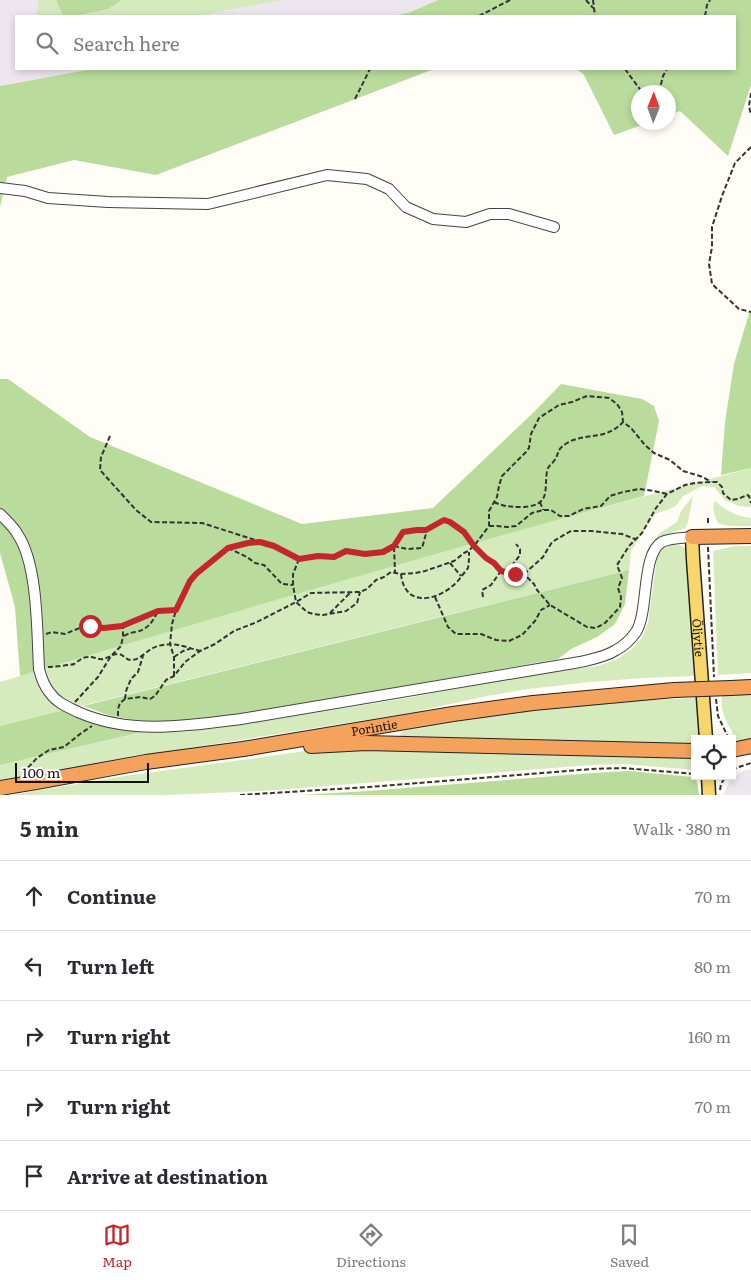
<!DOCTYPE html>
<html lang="en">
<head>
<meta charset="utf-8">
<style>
	:root { --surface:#fff; --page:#f7f7f7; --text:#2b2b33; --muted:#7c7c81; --line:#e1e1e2; --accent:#c4262e }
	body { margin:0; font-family:Literata,serif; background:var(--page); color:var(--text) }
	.controls { position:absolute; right:15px; bottom:15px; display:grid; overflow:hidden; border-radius:0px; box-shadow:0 2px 8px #0003 }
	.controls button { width:45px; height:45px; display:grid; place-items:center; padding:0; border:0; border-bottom:1px solid var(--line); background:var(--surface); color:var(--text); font:25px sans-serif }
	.compass { position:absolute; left:631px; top:85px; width:45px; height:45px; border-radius:50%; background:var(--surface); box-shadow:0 2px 8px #0003; rotate:1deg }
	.scale { position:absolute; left:15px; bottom:12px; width:134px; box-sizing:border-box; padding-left:5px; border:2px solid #111; border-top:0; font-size:14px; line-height:18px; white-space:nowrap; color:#111; -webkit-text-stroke:4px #fff; paint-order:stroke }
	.stop { position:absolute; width:15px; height:15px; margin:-11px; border:4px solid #c4262e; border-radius:50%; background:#fff }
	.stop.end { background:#c4262e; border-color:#fff; box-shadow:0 1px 5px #0008 }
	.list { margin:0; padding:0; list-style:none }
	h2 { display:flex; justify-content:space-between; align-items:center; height:65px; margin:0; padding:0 20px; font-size:21px }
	h2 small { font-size:16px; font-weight:400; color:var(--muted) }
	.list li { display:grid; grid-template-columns:32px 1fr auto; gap:15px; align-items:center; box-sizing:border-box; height:70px; padding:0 20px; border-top:1px solid var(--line) }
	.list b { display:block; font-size:19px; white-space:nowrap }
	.list em { font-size:16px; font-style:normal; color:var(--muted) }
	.icon { flex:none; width:28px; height:28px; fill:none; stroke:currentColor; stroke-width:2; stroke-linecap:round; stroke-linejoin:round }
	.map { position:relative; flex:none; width:751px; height:795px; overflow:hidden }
	.search { position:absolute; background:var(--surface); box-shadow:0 2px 8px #0003; left:15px; right:15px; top:15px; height:55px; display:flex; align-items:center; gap:12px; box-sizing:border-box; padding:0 18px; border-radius:0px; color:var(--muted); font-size:19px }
	.sheet { height:415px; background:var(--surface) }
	nav { display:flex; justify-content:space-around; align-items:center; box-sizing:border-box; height:70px; border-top:1px solid var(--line); background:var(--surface); font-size:14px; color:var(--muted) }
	nav a { display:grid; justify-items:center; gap:2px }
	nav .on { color:var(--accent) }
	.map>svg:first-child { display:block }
</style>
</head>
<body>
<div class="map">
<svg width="751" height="795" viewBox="0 0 751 795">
	<rect width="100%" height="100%" fill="#fffdf5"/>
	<path fill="#eee6ef" d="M0 0H56L63 16H16V69H92L0 86Z
		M122 0H438L408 13 391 16H75Z
		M751 769V795H723L731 779 743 771Z"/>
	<path fill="#d5ebbd" d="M39 0H56L63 16H36Z
		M122 0H280L198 16H75L108 9Z
		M751 468V507L739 506 725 500 714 487 702 486 683 496 675 507 655 514 631 551 629 570 0 726V682L173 630 492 537Z
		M693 496 688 522 685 528 660 537 652 543 660 533 677 522 681 511Z
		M715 501C728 512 734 515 751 518V526H728L718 523C715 516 711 508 715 501Z
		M675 544 682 546 686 549 694 676 644 678 590 682 528 689 487 696 409 713 146 755 0 780V765L142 732H183L225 727 407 698 519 677 597 666 618 659 633 648 642 638 648 623 657 557C662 549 666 546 675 544Z
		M735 546H751V673L718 675 713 551Z
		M751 694V740L737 742C735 734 729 728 726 720 722 712 721 704 722 695Z
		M697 698 699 736 697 739H695V742L689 746 402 737 400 735 403 731 521 711 606 701Z
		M341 747 681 756 690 758 695 762V770L624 764 592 765 262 791 164 795H11L118 777 313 750Z"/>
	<path fill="#b9dc9c" d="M56 0H122L108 9 75 16H63Z
		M438 0H751V85L728 156 680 111 669 115 668 92H638V122L648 123 614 135 584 75 577 69H735V16H391L408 13Z
		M92 69H434L156 175 74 160 7 177 0 207V86Z
		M750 310H751V468L721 475 725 422 734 364Z
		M0 379H8L90 437 302 524 433 508 536 410 561 384 642 399 654 406 659 421 644 496C435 553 227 614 20 676L15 607 0 553Z
		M629 570 625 604 615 624 597 637 571 649 558 659 221 718C183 721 142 725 105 714 97 711 90 708 83 706Z
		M64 710 91 722 111 728 142 732 0 765V726Z
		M629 771 692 777 697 781 699 795H300L368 791 593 773Z"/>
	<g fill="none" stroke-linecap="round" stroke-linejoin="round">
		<defs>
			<path id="minor" d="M0 188 25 191 48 198 108 202 208 204 327 175 367 179 389 189 406 207 433 219 466 222 490 214H509L554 227
				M0 514C6 520 14 527 18 535 38 565 37 632 39 669 41 677 44 686 50 693 57 703 68 707 78 712 130 735 187 726 241 719L580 662C592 659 606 657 616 650 624 646 631 639 636 632 649 612 641 554 662 542 670 538 684 538 692 537"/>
			<g id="major">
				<path id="s1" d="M692 537 693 559 706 739"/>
				<path d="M708 776 709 795"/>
			</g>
			<g id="highway">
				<path d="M692 537 751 536"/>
				<path d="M731 688 751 687"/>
				<path d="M311 746 366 743 695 751"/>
				<path d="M732 750 751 746"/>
				<path id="s2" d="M0 788 36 782 146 762 243 749 453 714 533 703 674 690"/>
			</g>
		</defs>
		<use href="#minor" stroke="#444" stroke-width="12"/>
		<use href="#major" stroke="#222" stroke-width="15"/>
		<use href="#highway" stroke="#222" stroke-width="16"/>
		<path stroke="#333" stroke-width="2" stroke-dasharray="5 2.5" stroke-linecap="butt" d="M586 0 593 8
			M593 0 595 16
			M479 16 510 0
			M705 16 707 5 710 0
			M625 69 642 92
			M659 92 663 76 667 69
			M751 93 749 106 751 115
			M355 99 370 69
			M751 147 735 163 722 196 712 227V247L709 264 712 284 739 309 751 312
			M110 436 101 457 100 470 136 510 151 522 202 523 274 546 299 559 318 556 334 557 346 551 365 554 383 552 394 546 403 532 417 530H427
			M494 502C504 507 513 507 524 507 551 505 544 490 547 471 548 466 551 465 554 461 560 453 555 451 567 443 586 432 606 441 623 422
			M540 502 543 510
			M708 518V525
			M489 526H497L508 527 516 526 532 513 543 510H551L560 516H569L583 509 601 506 610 496 623 492 639 489 654 491 667 494
			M394 546 407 549 422 548 424 541 427 530 444 520 451 522 464 532 474 546 485 558 494 563 501 571 524 574 534 584 537 590 550 605 587 627 596 628 605 623 620 607 621 597 618 588 622 578 617 565 629 546 642 533 656 508 667 494 685 485 695 483 711 482H717L722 487 723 493 731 500 738 499 747 495 749 496 751 503
			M394 547 395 572
			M708 547 714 677
			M228 548 247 557 255 563 264 565 282 584 293 585
			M299 559 293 574V585L296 602 307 612 313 614 323 615 346 611 357 603 360 592
			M450 563 461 576
			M507 572 520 555V549L516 544
			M401 574C405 612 445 599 461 577 463 574 466 571 468 568 469 562 469 558 469 552
			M524 574 543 557 552 542 571 531H592L622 534 635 539
			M435 597 448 627 456 634H481L496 640 509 641 522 635 535 621 541 610 550 605
			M483 597 482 590 491 585 501 571
			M330 613 351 592
			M46 634 52 632 65 634 82 627 90 626 104 628 123 626 158 611 176 610 190 581 196 574 228 548 248 543 258 542
			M124 636C129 633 130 633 135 632 148 630 153 621 158 611
			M174 657 183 651 192 648
			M48 667C51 667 72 665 74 664 79 661 82 657 88 657 93 656 98 660 103 659 108 658 113 654 118 654 124 654 125 660 131 660 139 660 145 653 151 649 167 640 184 646 200 651
			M174 676V657L170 644 172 624 176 610
			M125 699 126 691 131 679 138 672 143 656
			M716 699 718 716 729 739
			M75 702 98 677 111 656 121 646 123 636V626
			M118 716V709L120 703 125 699 140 697 150 699 155 696 166 680 174 676 185 662 200 651 215 644 234 631 257 622 296 602 311 593 360 592 367 589 376 580 384 577 391 572 401 574 415 573 425 571 454 561 464 553 468 551 474 546 489 526V511L497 497 499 486 502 476 526 452 529 448 531 434 539 418 559 405 572 402 587 396 609 398 617 404 622 412 623 422 631 428 645 445 654 453 670 460 683 471 703 477 711 482
			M732 770 736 768 751 763
			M23 773 37 758 49 750 64 747 80 734 92 726
			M720 790 721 784 726 776
			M240 795 369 787 592 769 623 768 695 774"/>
		<use href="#minor" stroke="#fff" stroke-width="10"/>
		<use href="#major" stroke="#f9d66b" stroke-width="12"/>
		<use href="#highway" stroke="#f5a25d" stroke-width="14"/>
		<defs>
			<path id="highway-bridge" d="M674 690 731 688"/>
		</defs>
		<use href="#highway-bridge" stroke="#222" stroke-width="16" stroke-linecap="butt"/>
		<use href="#highway-bridge" stroke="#f5a25d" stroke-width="14"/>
	</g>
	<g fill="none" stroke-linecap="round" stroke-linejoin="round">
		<path stroke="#c4262e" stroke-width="6" d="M90 626 104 628 122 626 158 611 176 610 190 581 196 574 228 548 248 543 260 542 274 546 299 559 318 556 334 557 346 551 365 554 383 552 394 546 403 532 417 530H426L444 520 450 522 464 532 474 546 486 558 494 563 501 571 515 574"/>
	</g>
	<g text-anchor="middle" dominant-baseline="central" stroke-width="5" stroke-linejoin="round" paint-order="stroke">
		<g font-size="12" fill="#111" stroke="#fff">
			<text stroke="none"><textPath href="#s1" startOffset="101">Öljytie</textPath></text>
			<text stroke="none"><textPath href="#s2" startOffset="379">Porintie</textPath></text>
		</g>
	</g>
</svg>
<div class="controls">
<button><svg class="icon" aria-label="locate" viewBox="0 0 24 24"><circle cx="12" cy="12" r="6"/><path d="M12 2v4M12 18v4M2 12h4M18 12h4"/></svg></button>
</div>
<svg class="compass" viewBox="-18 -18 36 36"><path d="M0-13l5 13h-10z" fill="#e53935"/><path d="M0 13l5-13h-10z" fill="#7c7c81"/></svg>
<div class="scale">100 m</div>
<div class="stop" style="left:90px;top:626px"></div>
<div class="stop end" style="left:515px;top:574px"></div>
<div class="search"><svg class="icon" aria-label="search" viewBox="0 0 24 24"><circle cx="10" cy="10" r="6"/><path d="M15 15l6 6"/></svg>Search here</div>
</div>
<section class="sheet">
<h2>5 min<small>Walk · 380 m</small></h2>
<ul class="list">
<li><svg class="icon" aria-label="ahead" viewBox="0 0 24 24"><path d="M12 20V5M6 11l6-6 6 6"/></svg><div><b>Continue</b></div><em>70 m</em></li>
<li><svg class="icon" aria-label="left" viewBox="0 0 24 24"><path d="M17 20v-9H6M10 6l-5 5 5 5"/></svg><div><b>Turn left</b></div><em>80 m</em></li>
<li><svg class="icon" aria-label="right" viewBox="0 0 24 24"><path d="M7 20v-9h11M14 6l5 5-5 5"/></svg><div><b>Turn right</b></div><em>160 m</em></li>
<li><svg class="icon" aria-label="right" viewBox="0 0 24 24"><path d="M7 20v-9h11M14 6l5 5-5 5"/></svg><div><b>Turn right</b></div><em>70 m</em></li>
<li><svg class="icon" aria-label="arrive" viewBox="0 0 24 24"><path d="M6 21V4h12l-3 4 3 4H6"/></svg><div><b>Arrive at destination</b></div></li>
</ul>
</section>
<nav>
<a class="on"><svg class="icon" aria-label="map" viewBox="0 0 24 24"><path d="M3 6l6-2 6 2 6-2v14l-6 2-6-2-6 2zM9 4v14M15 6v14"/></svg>Map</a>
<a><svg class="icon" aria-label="directions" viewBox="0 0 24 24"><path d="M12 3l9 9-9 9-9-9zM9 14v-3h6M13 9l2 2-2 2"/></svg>Directions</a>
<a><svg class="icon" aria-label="saved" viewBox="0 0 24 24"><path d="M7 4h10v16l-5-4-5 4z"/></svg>Saved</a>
</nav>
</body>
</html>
